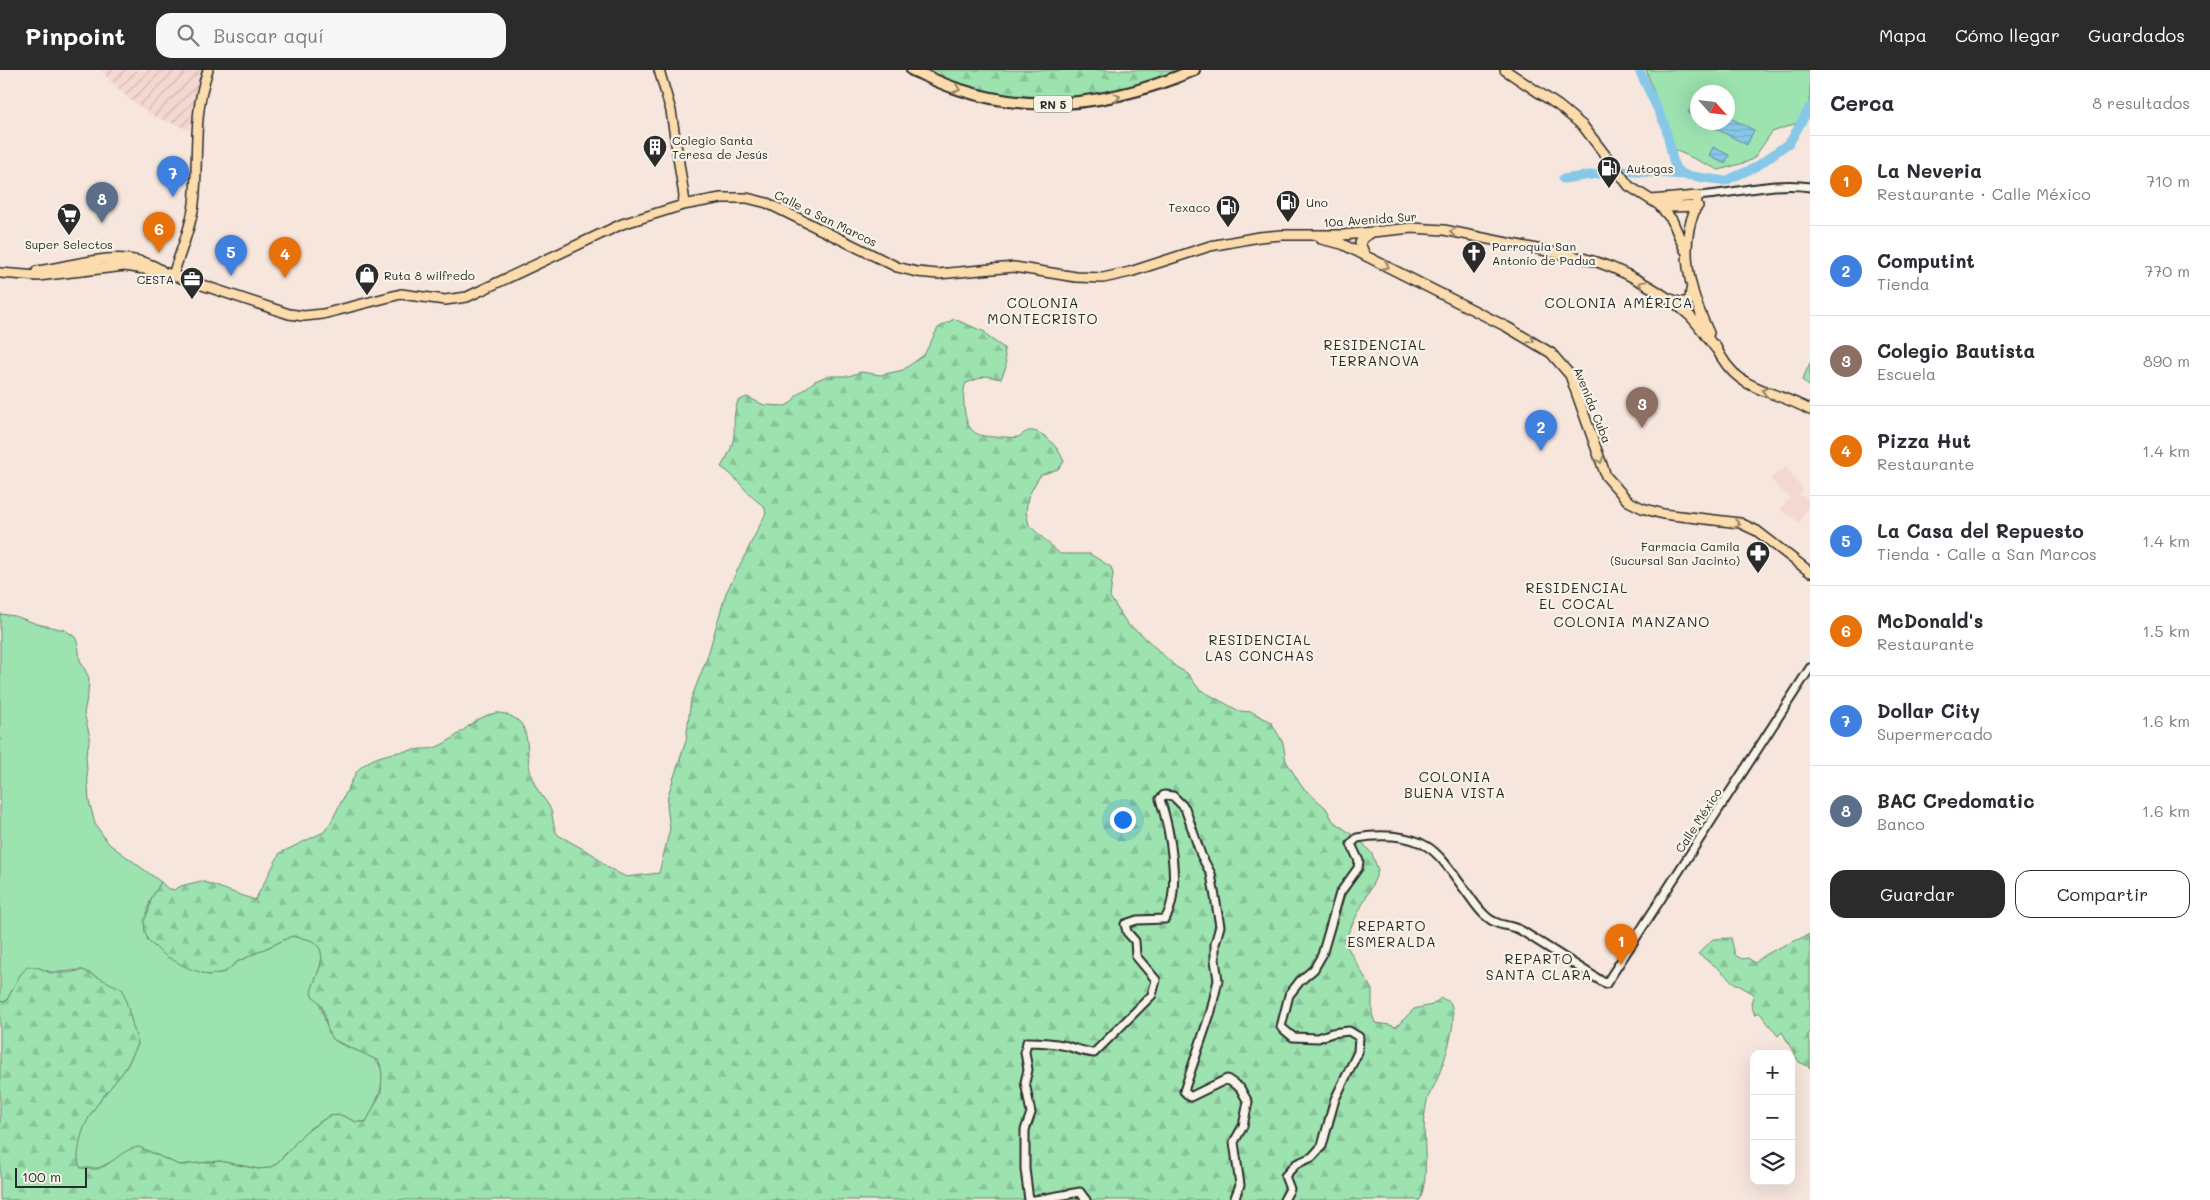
<!DOCTYPE html>
<html lang="es">
<head>
<meta charset="utf-8">
<style>
	:root { --surface:#fff; --page:#f7f7f7; --text:#2b2b33; --muted:#7c7c81; --line:#e1e1e2; --accent:#2b2b2b }
	body { margin:0; font-family:Mali,sans-serif; background:var(--page); color:var(--text) }
	.controls { position:absolute; right:15px; bottom:15px; display:grid; overflow:hidden; border-radius:10px; box-shadow:0 5px 20px #0002 }
	.controls button { width:45px; height:45px; display:grid; place-items:center; padding:0; border:0; border-bottom:1px solid var(--line); background:var(--surface); color:var(--text); font:25px sans-serif }
	.compass { position:absolute; left:1690px; top:15px; width:45px; height:45px; border-radius:50%; background:var(--surface); box-shadow:0 5px 20px #0002; rotate:117deg }
	.scale { position:absolute; left:15px; bottom:12px; width:72px; box-sizing:border-box; padding-left:5px; border:2px solid #2b2b2b; border-top:0; font-size:14px; line-height:18px; white-space:nowrap; color:#2b2b2b; -webkit-text-stroke:4px #f7f3e8; paint-order:stroke }
	.you { position:absolute; left:1122px; top:749px; width:18px; height:18px; margin:-12px; border:4px solid #fff; border-radius:50%; background:#1a73e8; box-shadow:0 0 0 8px #1a73e833 }
	.badge { display:grid; place-items:center; width:32px; height:32px; border-radius:50%; background:var(--accent); color:#fff; font-size:16px; font-weight:700 }
	.pin { position:absolute; translate:-50% -41px; filter:drop-shadow(0 1px 2px #0008) }
	.pin::after { content:''; position:absolute; top:26px; width:18px; height:15px; background:inherit; clip-path:polygon(0 0,100% 0,50% 100%) }
	.list { margin:0; padding:0; list-style:none }
	h2 { display:flex; justify-content:space-between; align-items:center; height:65px; margin:0; padding:0 20px; font-size:21px }
	h2 small { font-size:16px; font-weight:400; color:var(--muted) }
	.list li { display:grid; grid-template-columns:32px 1fr auto; gap:15px; align-items:center; box-sizing:border-box; height:90px; padding:0 20px; border-top:1px solid var(--line) }
	.list b { display:block; font-size:19px; white-space:nowrap }
	.list p { margin:0; font-size:16px; white-space:nowrap; color:var(--muted) }
	.list em { font-size:16px; font-style:normal; color:var(--muted) }
	.actions { display:flex; gap:10px; padding:15px 20px }
	.actions a { flex:1; padding:11px 0; border:1px solid var(--accent); border-radius:15px; text-align:center; font-size:18px; color:var(--accent) }
	.actions .main { background:var(--accent); color:#fff }
	.icon { flex:none; width:28px; height:28px; fill:none; stroke:currentColor; stroke-width:2; stroke-linecap:round; stroke-linejoin:round }
	.map { position:relative; flex:none; width:1810px; height:1130px; overflow:hidden }
	header { display:flex; align-items:center; gap:30px; box-sizing:border-box; height:70px; padding:0 25px; background:var(--accent); color:#fff }
	header strong { font-size:24px }
	nav { display:flex; gap:28px; margin-inline-start:auto; font-size:18px }
	.search { width:350px; height:45px; background:var(--page); display:flex; align-items:center; gap:12px; box-sizing:border-box; padding:0 18px; border-radius:15px; color:var(--muted); font-size:19px }
	main { display:flex }
	aside { flex:1; background:var(--surface) }
	.map>svg:first-child { display:block }
</style>
</head>
<body>
<header>
<strong>Pinpoint</strong>
<div class="search"><svg class="icon" aria-label="search" viewBox="0 0 24 24"><circle cx="10" cy="10" r="6"/><path d="M15 15l6 6"/></svg>Buscar aquí</div>
<nav><a>Mapa</a><a>Cómo llegar</a><a>Guardados</a></nav>
</header>
<main>
<div class="map">
<svg width="1810" height="1130" viewBox="0 0 1810 1130">
	<defs>
		<pattern id="industrial-furrows" width="10" height="10" patternUnits="userSpaceOnUse" patternTransform="scale(1.25)"><rect width="10" height="10" fill="#f4d7d0"/><path d="M-1 1l2-2M0 10L10 0M9 11l2-2" fill="none" stroke="#d1b9b3"/></pattern>
		<pattern id="forest-firs" width="22" height="20" patternUnits="userSpaceOnUse" patternTransform="scale(1.25)"><rect width="22" height="20" fill="#9de3b0"/><path d="M5 1l3.5 6h-7zM16 11l3.5 6h-7z" fill="#87c398"/></pattern>
		<pattern id="water-rules" width="6" height="5" patternUnits="userSpaceOnUse" patternTransform="scale(1.25)"><rect width="6" height="5" fill="#87c7e8"/><path d="M0 2.5h6" fill="none" stroke="#75abc7"/></pattern>
	</defs>
	<rect width="100%" height="100%" fill="#f6e6dd"/>
	<filter id="ink" filterUnits="userSpaceOnUse"><feTurbulence type="fractalNoise" baseFrequency=".02" numOctaves="2"/><feDisplacementMap in="SourceGraphic" scale="10" xChannelSelector="R" yChannelSelector="G"/><feConvolveMatrix kernelMatrix="1 2 1 2 8 2 1 2 1" color-interpolation-filters="sRGB"/></filter>
	<g filter="url(#ink)">
		<path fill="#f4d7d0" d="M1786 397 1803 420 1799 424 1810 431 1800 452 1780 440 1790 428 1770 409Z"/>
		<path fill="url(#industrial-furrows)" d="M100 0H200L189 60 154 46 128 28Z"/>
		<path fill="#9de3b0" stroke="#64876e" fill-rule="evenodd" d="M1646 0H1810V29L1807 41 1800 52 1772 62 1754 88 1747 92 1719 100 1675 80ZM1698 22H1728V52H1698Z
			M1810 293V317L1802 310Z
			M0 544 15 546 37 554 65 560 75 567 78 574 80 590 89 608 88 623 84 643 90 667 86 686 89 731 95 754 109 774 161 812C159 818 155 822 152 827 147 837 145 851 145 862L208 905 225 902 237 892 292 866C298 868 308 868 314 872 333 886 311 908 312 926L319 930C320 936 330 967 333 969 343 977 357 980 368 985 396 998 376 1033 366 1052H356L341 1045 329 1046 309 1059 275 1095 268 1098 258 1099 220 1091 179 1095 139 1077 99 1098H81L79 1095C70 1060 104 1026 123 1002 129 994 133 983 138 974L123 924 83 900C65 900 57 906 39 898L20 905 7 930 4 932 0 931Z"/>
		<path fill="url(#forest-firs)" stroke="#64876e" d="M924 0H1188C1170 9 1152 13 1133 17 1057 37 996 32 924 0Z
			M954 249 985 262 988 267 1004 278 1006 297 1001 309 986 306 966 313C962 321 964 335 965 344 969 367 983 367 1002 367 1007 367 1013 368 1018 367 1023 365 1026 360 1032 361 1046 362 1060 380 1064 392L1058 399 1041 405 1036 412 1028 427 1026 442 1029 455 1060 484H1090L1111 497 1113 503 1110 527 1128 555 1140 563 1176 597 1187 603 1199 619 1239 641 1252 642 1271 652 1283 673 1286 691 1302 717 1326 738 1333 751 1361 771 1372 784 1378 800 1375 809 1344 871 1372 920V944L1375 953 1390 955 1396 957 1414 939 1432 935 1441 928 1450 932C1460 951 1443 995 1435 1014 1433 1019 1428 1025 1427 1031 1419 1064 1432 1097 1420 1130H0V931L4 932 7 930 20 905 28 896 39 898 50 903H68L83 900 120 918 123 920 136 967 138 974C133 983 129 994 123 1002 106 1024 85 1044 80 1072 79 1081 75 1091 81 1098 87 1098 91 1100 97 1099 114 1094 121 1079 139 1077L179 1095 220 1091 258 1099 268 1098 275 1095 286 1084 304 1063 329 1046 341 1045 356 1052H366L381 1023 382 1003 379 991 332 969C323 955 328 935 312 926L311 922C315 906 331 885 314 872 308 868 298 868 292 866L237 892 225 902 208 905 188 898 167 887 148 871 145 862 144 851 149 840 151 829 161 812 167 818 174 820 181 816 201 811 255 830 280 783 324 762 331 752 357 701C372 684 399 682 421 679 427 679 434 679 439 676 460 667 473 647 495 643 503 642 517 647 522 655 530 669 526 688 531 704 535 719 541 724 549 736 554 745 552 757 558 765L594 785 607 797 626 807 659 803 670 759 667 736 668 725 686 671 691 629 707 588 726 523 766 443 764 436C746 425 739 408 721 397 725 390 730 383 732 375 737 358 731 349 738 331L747 327 764 335 785 336 791 333 798 324 815 311 827 306H849L861 302 881 305 903 300 924 285 938 258Z
			M1810 864V962L1808 966 1810 973V999L1806 995 1799 992 1782 962 1778 966 1759 942 1755 946 1751 933 1754 924 1733 912 1718 898 1698 884 1713 869 1731 868 1735 885 1742 889 1748 888 1755 893C1770 879 1792 873 1810 864Z"/>
		<path fill="url(#water-rules)" stroke="#62899c" d="M1695 29 1697 30V48L1688 43Z
			M1728 47 1754 60 1747 75 1713 57 1715 53 1728 52Z
			M1713 77 1729 85 1725 94 1709 86Z"/>
		<g fill="none" stroke-linecap="round" stroke-linejoin="round">
			<path stroke="#87c7e8" stroke-width="9" d="M1639 0 1665 55 1674 94 1676 99 1685 105
				M1622 101 1685 105 1725 111 1756 97 1790 72 1810 37
				M1563 109 1613 102"/>
			<defs>
				<path id="minor" d="M1697 126C1734 124 1774 111 1810 117
					M1029 1130 1025 1099V1060L1031 1043 1025 1012 1028 1000 1025 982 1027 972C1040 972 1054 973 1067 976 1077 979 1084 982 1094 983L1152 925 1156 910 1136 886 1135 871 1127 862 1125 854 1137 850 1165 849C1182 822 1170 759 1160 729L1164 725 1173 726 1185 738 1201 785 1211 804 1220 856 1215 874V890L1218 910 1211 941 1184 1021 1190 1027 1227 1009 1240 1018 1248 1032 1243 1056 1234 1072 1240 1115 1234 1130
					M1035 1130 1080 1122 1086 1130
					M1284 1130 1290 1119 1285 1106 1296 1094 1312 1087 1322 1076 1335 1029 1358 982 1359 967 1349 961 1332 963 1318 968 1293 967 1281 957 1289 925 1300 911 1314 899 1322 885 1340 823 1358 798 1359 791 1351 774 1357 768C1378 764 1408 764 1428 777 1443 787 1454 806 1465 820 1472 829 1478 840 1487 847 1498 857 1510 854 1522 861L1606 914 1810 598"/>
				<path id="major" d="M659 0 671 41 684 126 683 135
					M1505 0 1559 36 1583 56 1629 116 1659 135 1672 150 1685 180
					M1651 130 1697 126C1698 138 1691 146 1689 159 1682 195 1694 231 1709 263
					M1659 135 1670 137 1698 136
					M1321 169 1342 174 1507 257 1551 283 1570 305 1606 406 1628 431 1642 438 1663 444 1740 453 1757 461 1810 502
					M1365 185 1360 173 1363 168 1371 163
					M37 201C77 196 123 176 161 200
					M0 203 38 206 125 196 163 202 289 244 304 246 323 244 401 224 445 230 467 227 622 154 683 135 721 128H747L767 133 897 197 917 202 938 204 1014 197 1076 207 1103 208 1130 202 1210 176 1259 167 1282 165H1343L1412 158 1444 160 1586 189C1619 197 1666 223 1690 246 1700 256 1708 269 1717 280
					M173 205C180 182 191 158 194 134 199 88 192 46 208 0
					M1671 229 1679 232H1687L1690 228 1691 220
					M1715 275C1737 324 1769 317 1810 340"/>
				<path id="highway" d="M912 0C928 7 944 15 961 20 1040 46 1120 32 1194 0"/>
			</defs>
			<use href="#minor" stroke="#2b2b2b" stroke-width="11"/>
			<use href="#major" stroke="#2b2b2b" stroke-width="12"/>
			<use href="#highway" stroke="#2b2b2b" stroke-width="14"/>
			<use href="#minor" stroke="#f7f3e8" stroke-width="7"/>
			<use href="#major" stroke="#fcdcac" stroke-width="9"/>
			<use href="#highway" stroke="#fcdcac" stroke-width="10"/>
		</g>
		<defs><path id="oneway-chevron" d="M-2-3.5L2.5 0L-2 3.5" fill="none" stroke-width="1.6" stroke-linecap="round" stroke-linejoin="round" transform="scale(1.25)"/></defs>
		<g stroke="#94846c">
			<use href="#oneway-chevron" transform="translate(957 19) rotate(20)"/>
			<use href="#oneway-chevron" transform="translate(1117 27) rotate(-13)"/>
			<use href="#oneway-chevron" transform="translate(1453 162) rotate(-169)"/>
			<use href="#oneway-chevron" transform="translate(1386 196) rotate(27)"/>
			<use href="#oneway-chevron" transform="translate(1642 214) rotate(-151)"/>
			<use href="#oneway-chevron" transform="translate(1531 270) rotate(29)"/>
			<use href="#oneway-chevron" transform="translate(1765 321) rotate(-164)"/>
			<use href="#oneway-chevron" transform="translate(1600 390) rotate(71)"/>
			<use href="#oneway-chevron" transform="translate(1737 454) rotate(10)"/>
		</g>
	</g>
	<defs>
		<symbol id="building-pin" viewBox="-11 -11 22 30"><path d="M0 17L-7.5 6A9.5 9.5 0 1 1 7.5 6Z" fill="#2b2b2b" stroke="#f7f3e8"/><path d="M-4-6H4V6H1V3H-1V6H-4ZM-2.5-4.3h1.7v1.8h-1.7ZM.8-4.3h1.7v1.8H.8ZM-2.5-1h1.7V.8h-1.7ZM.8-1h1.7V.8H.8Z" fill="#fff"/></symbol>
		<symbol id="fuel-pin" viewBox="-11 -11 22 30"><path d="M0 17L-7.5 6A9.5 9.5 0 1 1 7.5 6Z" fill="#2b2b2b" stroke="#f7f3e8"/><path d="M-5.5-6h7V0h2V4h1.3V-2.5L3-4.5l.8-.8L6-3V5H2.5V1h-1V6h-7ZM-4.2-4.7v3.2H.2V-4.7Z" fill="#fff"/></symbol>
		<symbol id="supermarket-pin" viewBox="-11 -11 22 30"><path d="M0 17L-7.5 6A9.5 9.5 0 1 1 7.5 6Z" fill="#2b2b2b" stroke="#f7f3e8"/><path d="M-6-5.5h2.5l.6 2H6L4.5 2H-2.5L-4.4-4H-6ZM-1.5 3.2a1.3 1.3 0 1 0 .1 0ZM3 3.2a1.3 1.3 0 1 0 .1 0Z" fill="#fff"/></symbol>
		<symbol id="church-pin" viewBox="-11 -11 22 30"><path d="M0 17L-7.5 6A9.5 9.5 0 1 1 7.5 6Z" fill="#2b2b2b" stroke="#f7f3e8"/><path d="M-1.2-6h2.4v3.5h3.3v2.4h-3.3V6h-2.4V-.1h-3.3v-2.4h3.3Z" fill="#fff"/></symbol>
		<symbol id="shop-pin" viewBox="-11 -11 22 30"><path d="M0 17L-7.5 6A9.5 9.5 0 1 1 7.5 6Z" fill="#2b2b2b" stroke="#f7f3e8"/><path d="M-5-2.5h2.3a2.7 3.5 0 0 1 5.4 0H5L5.5 6h-11ZM-1.5-2.5h3a1.5 2.3 0 0 0-3 0Z" fill="#fff"/></symbol>
		<symbol id="office-pin" viewBox="-11 -11 22 30"><path d="M0 17L-7.5 6A9.5 9.5 0 1 1 7.5 6Z" fill="#2b2b2b" stroke="#f7f3e8"/><path d="M-6-3h4V-5.5h4V-3h4V5H-6ZM-1-4.5V-3h2v-1.5ZM-6 0V1H6V0Z" fill="#fff"/></symbol>
		<symbol id="pharmacy-pin" viewBox="-11 -11 22 30"><path d="M0 17L-7.5 6A9.5 9.5 0 1 1 7.5 6Z" fill="#2b2b2b" stroke="#f7f3e8"/><path d="M-2-6h4v4h4v4h-4v4h-4v-4h-4v-4h4Z" fill="#fff"/></symbol>
	</defs>
	<g fill-rule="evenodd">
		<use href="#building-pin" x="641" y="63" width="28" height="38"/>
		<use href="#fuel-pin" x="1595" y="84" width="28" height="38"/>
		<use href="#fuel-pin" x="1274" y="118" width="28" height="38"/>
		<use href="#fuel-pin" x="1214" y="123" width="28" height="38"/>
		<use href="#supermarket-pin" x="55" y="131" width="28" height="38"/>
		<use href="#church-pin" x="1460" y="169" width="28" height="38"/>
		<use href="#shop-pin" x="353" y="191" width="28" height="38"/>
		<use href="#office-pin" x="178" y="195" width="28" height="38"/>
		<use href="#pharmacy-pin" x="1744" y="469" width="28" height="38"/>
	</g>
	<g text-anchor="middle" dominant-baseline="central" stroke-width="4.5" stroke-linejoin="round" paint-order="stroke">
		<rect fill="#f7f3e8" stroke="#686764" stroke-width="1" x="1034" y="25.5" width="38" height="17" rx="4"/>
		<g font-size="11" font-weight="bold" fill="#2b2b2b">
			<text x="1053" y="34">RN 5</text>
		</g>
		<g font-size="12" fill="#2b2b2b" stroke="#f7f3e8" text-anchor="start">
			<text x="672" y="70">Colegio Santa<tspan x="672" dy="14">Teresa de Jesús</tspan></text>
			<text x="1626" y="98">Autogas</text>
			<text x="1306" y="132">Uno</text>
			<text x="1210" y="137" text-anchor="end">Texaco</text>
			<text x="69" y="174" text-anchor="middle">Super Selectos</text>
			<text x="1492" y="176">Parroquia San<tspan x="1492" dy="14">Antonio de Padua</tspan></text>
			<text x="384" y="205">Ruta 8 wilfredo</text>
			<text x="174" y="209" text-anchor="end">CESTA</text>
			<text x="1740" y="476" text-anchor="end">Farmacia Camila<tspan x="1740" dy="14">(Sucursal San Jacinto)</tspan></text>
		</g>
		<g font-size="12" fill="#2b2b2b" stroke="#f7f3e8">
			<text transform="translate(826 148) rotate(26)">Calle a San Marcos</text>
			<text transform="translate(1370 149) rotate(-4)">10a Avenida Sur</text>
			<text transform="translate(1593 335) rotate(68)">Avenida Cuba</text>
			<text transform="translate(1698 750) rotate(-57)">Calle México</text>
		</g>
		<g font-size="14" letter-spacing="1" fill="#2b2b2b" stroke="#f7f3e8">
			<text x="1043" y="232">COLONIA<tspan x="1043" dy="16">MONTECRISTO</tspan></text>
			<text x="1619" y="232">COLONIA AMÉRICA</text>
			<text x="1375" y="274">RESIDENCIAL<tspan x="1375" dy="16">TERRANOVA</tspan></text>
			<text x="1577" y="517">RESIDENCIAL<tspan x="1577" dy="16">EL COCAL</tspan></text>
			<text x="1632" y="551">COLONIA MANZANO</text>
			<text x="1260" y="569">RESIDENCIAL<tspan x="1260" dy="16">LAS CONCHAS</tspan></text>
			<text x="1455" y="706">COLONIA<tspan x="1455" dy="16">BUENA VISTA</tspan></text>
			<text x="1392" y="855">REPARTO<tspan x="1392" dy="16">ESMERALDA</tspan></text>
			<text x="1539" y="888">REPARTO<tspan x="1539" dy="16">SANTA CLARA</tspan></text>
		</g>
	</g>
</svg>
<div class="controls">
<button>+</button>
<button>−</button>
<button><svg class="icon" aria-label="layers" viewBox="0 0 24 24"><path d="M12 4l9 5-9 5-9-5zM3 14l9 5 9-5"/></svg></button>
</div>
<svg class="compass" viewBox="-18 -18 36 36"><path d="M0-13l5 13h-10z" fill="#e53935"/><path d="M0 13l5-13h-10z" fill="#7c7c81"/></svg>
<div class="scale">100 m</div>
<div class="you"></div>
<div class="pin badge" style="left:1621px;top:895px;background:#e8710a">1</div>
<div class="pin badge" style="left:1541px;top:381px;background:#3f7fe0">2</div>
<div class="pin badge" style="left:1642px;top:358px;background:#8d6e63">3</div>
<div class="pin badge" style="left:285px;top:208px;background:#e8710a">4</div>
<div class="pin badge" style="left:231px;top:206px;background:#3f7fe0">5</div>
<div class="pin badge" style="left:159px;top:183px;background:#e8710a">6</div>
<div class="pin badge" style="left:173px;top:127px;background:#3f7fe0">7</div>
<div class="pin badge" style="left:102px;top:153px;background:#5c6f8a">8</div>
</div>
<aside>
<h2>Cerca<small>8 resultados</small></h2>
<ul class="list">
<li><span class="badge" style="background:#e8710a">1</span><div><b>La Neveria</b><p>Restaurante · Calle México</p></div><em>710 m</em></li>
<li><span class="badge" style="background:#3f7fe0">2</span><div><b>Computint</b><p>Tienda</p></div><em>770 m</em></li>
<li><span class="badge" style="background:#8d6e63">3</span><div><b>Colegio Bautista</b><p>Escuela</p></div><em>890 m</em></li>
<li><span class="badge" style="background:#e8710a">4</span><div><b>Pizza Hut</b><p>Restaurante</p></div><em>1.4 km</em></li>
<li><span class="badge" style="background:#3f7fe0">5</span><div><b>La Casa del Repuesto</b><p>Tienda · Calle a San Marcos</p></div><em>1.4 km</em></li>
<li><span class="badge" style="background:#e8710a">6</span><div><b>McDonald's</b><p>Restaurante</p></div><em>1.5 km</em></li>
<li><span class="badge" style="background:#3f7fe0">7</span><div><b>Dollar City</b><p>Supermercado</p></div><em>1.6 km</em></li>
<li><span class="badge" style="background:#5c6f8a">8</span><div><b>BAC Credomatic</b><p>Banco</p></div><em>1.6 km</em></li>
</ul>
<div class="actions"><a class="main">Guardar</a><a>Compartir</a></div>
</aside>
</main>
</body>
</html>
